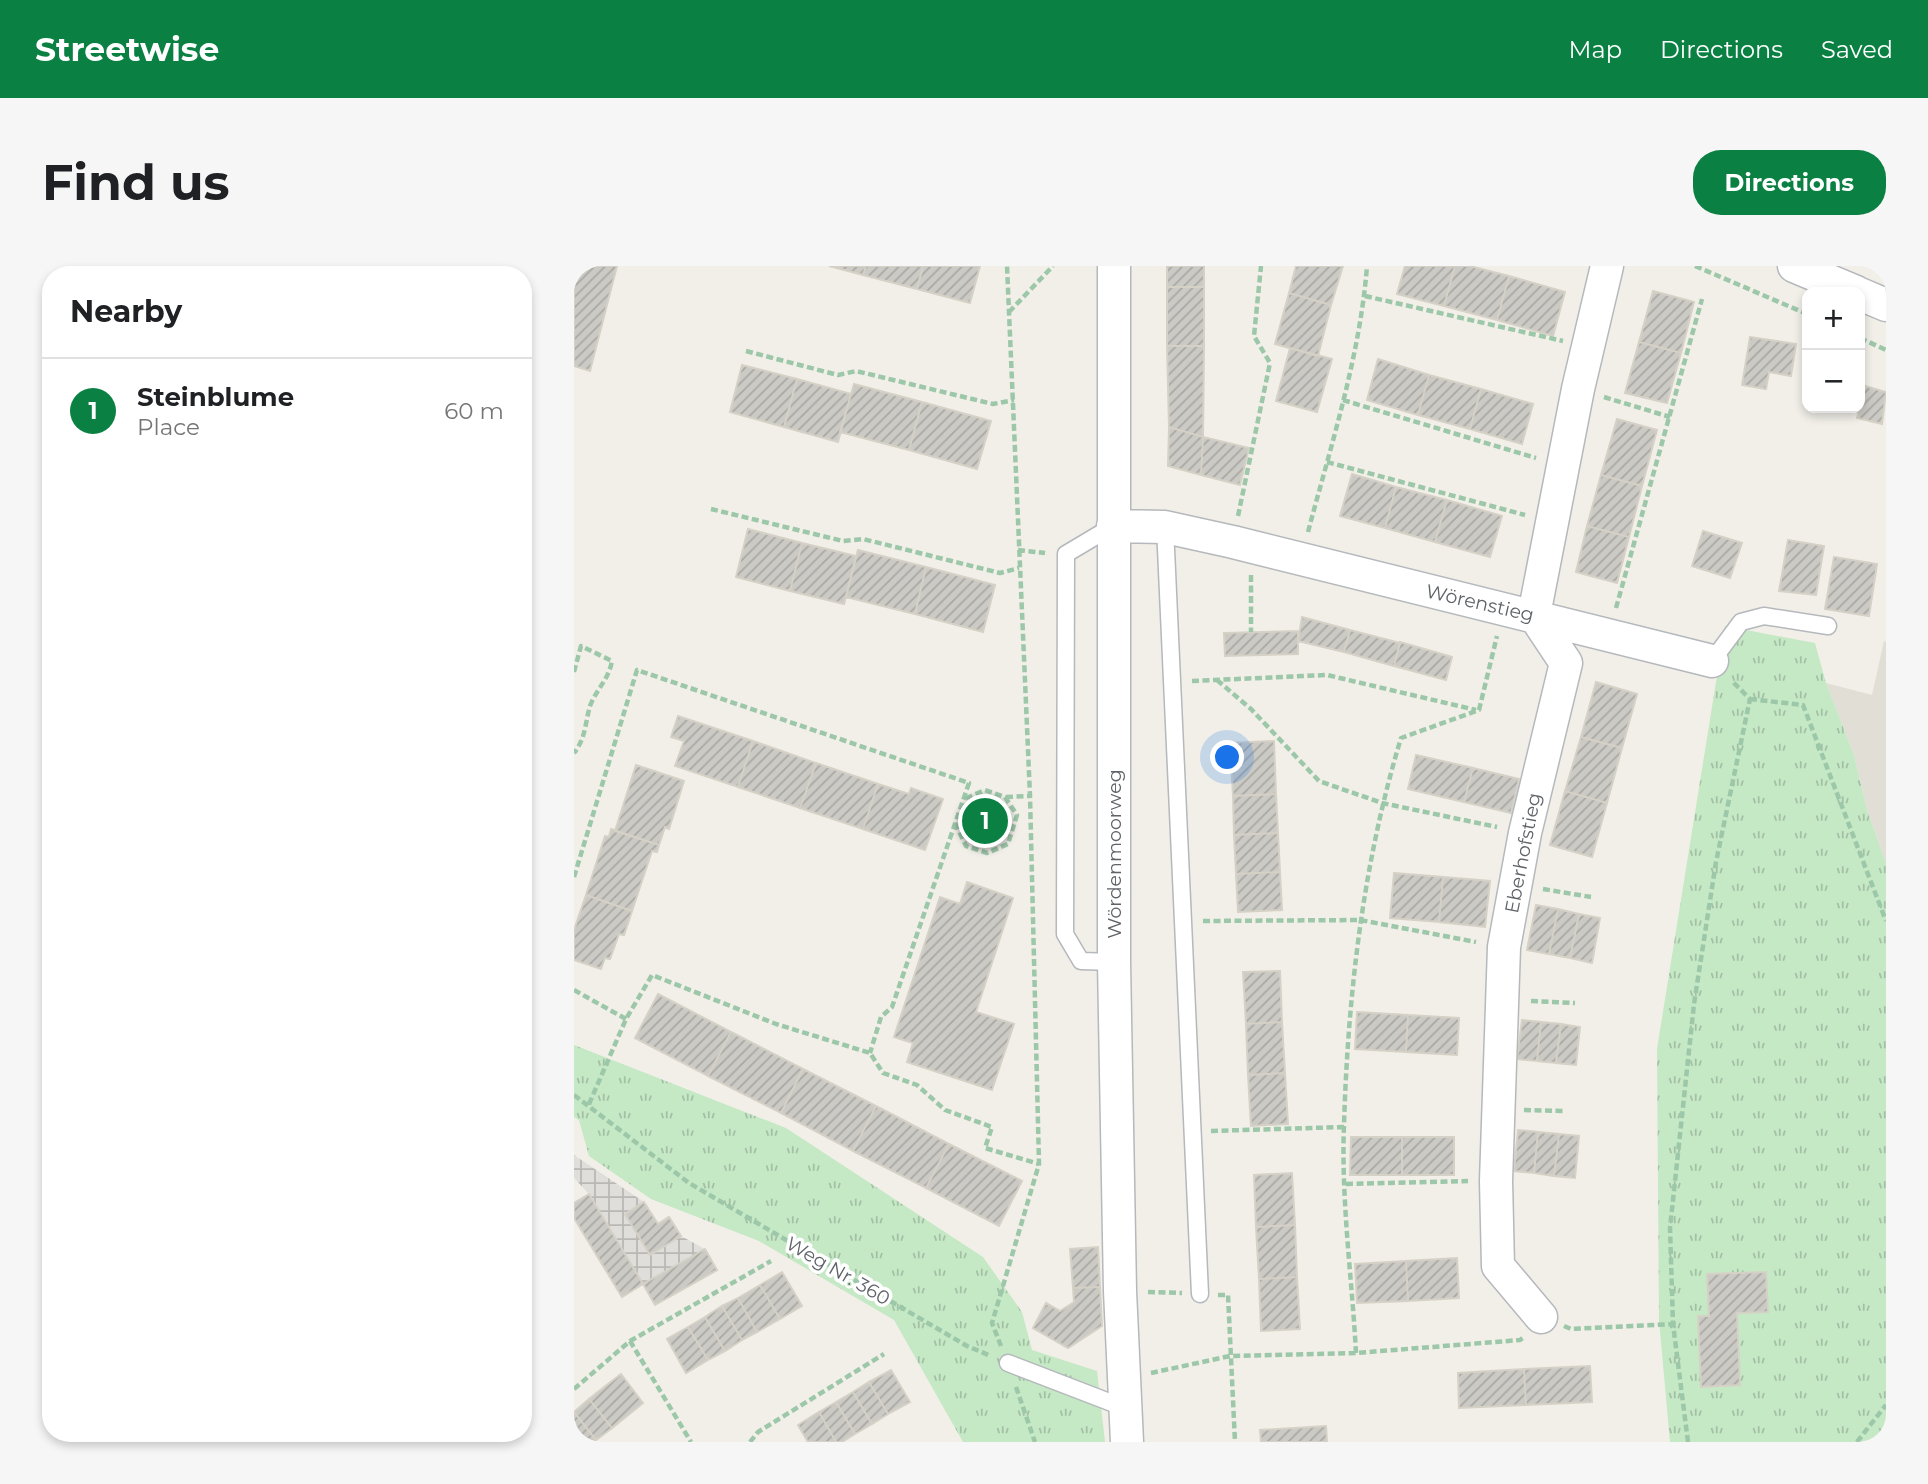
<!DOCTYPE html>
<html lang="en">
<head>
<meta charset="utf-8">
<style>
	:root { --surface:#fff; --page:#f6f6f6; --text:#202124; --muted:#757577; --line:#e0e0e0; --accent:#0b8043 }
	body { margin:0; font-family:Montserrat,sans-serif; background:var(--page); color:var(--text) }
	.controls { position:absolute; right:21px; top:21px; display:grid; overflow:hidden; border-radius:14px; box-shadow:0 4px 10px #0003 }
	.controls button { width:63px; height:63px; display:grid; place-items:center; padding:0; border:0; border-bottom:2px solid var(--line); background:var(--surface); color:var(--text); font:35px sans-serif }
	.you { position:absolute; left:654px; top:492px; width:24px; height:24px; margin:-18px; border:5px solid #fff; border-radius:50%; background:#1a73e8; box-shadow:0 0 0 10px #1a73e833 }
	.badge { display:grid; place-items:center; width:46px; height:46px; border-radius:50%; background:var(--accent); color:#fff; font-size:23px; font-weight:700 }
	.pin { position:absolute; translate:-50% -50%; border:4px solid #fff; box-shadow:0 2px 7px #0006 }
	.list { margin:0; padding:0; list-style:none }
	h2 { display:flex; justify-content:space-between; align-items:center; height:91px; margin:0; padding:0 28px; font-size:30px }
	h2 small { font-size:23px; font-weight:400; color:var(--muted) }
	.list li { display:grid; grid-template-columns:46px 1fr auto; gap:21px; align-items:center; box-sizing:border-box; height:105px; padding:0 28px; border-top:2px solid var(--line) }
	.list b { display:block; font-size:26px; white-space:nowrap }
	.list p { margin:0; font-size:23px; white-space:nowrap; color:var(--muted) }
	.list em { font-size:23px; font-style:normal; color:var(--muted) }
	.map { position:relative; flex:none; width:1312px; height:1176px; overflow:hidden; border-radius:28px }
	header { display:flex; align-items:center; gap:42px; box-sizing:border-box; height:98px; padding:0 35px; background:var(--accent); color:#fff }
	header strong { font-size:33px }
	nav { display:flex; gap:38px; margin-inline-start:auto; font-size:24px }
	.intro { display:flex; align-items:center; justify-content:space-between; box-sizing:border-box; height:168px; padding:0 42px }
	h1 { margin:0; font-size:49px }
	.button { padding:18px 32px; border-radius:28px; background:var(--accent); color:#fff; font-size:24px; font-weight:700 }
	main { display:flex; gap:42px; padding:0 42px }
	aside { flex:1; background:var(--surface); border-radius:28px; box-shadow:0 4px 10px #0003 }
	.map>svg:first-child { display:block }
</style>
</head>
<body>
<header>
<strong>Streetwise</strong>
<nav><a>Map</a><a>Directions</a><a>Saved</a></nav>
</header>
<div class="intro"><h1>Find us</h1><a class="button">Directions</a></div>
<main>
<aside>
<h2>Nearby<small></small></h2>
<ul class="list">
<li><span class="badge">1</span><div><b>Steinblume</b><p>Place</p></div><em>60 m</em></li>
</ul>
</aside>
<div class="map">
<svg width="1312" height="1176" viewBox="0 0 1312 1176">
	<defs>
		<pattern id="industrial-grid" width="8" height="8" patternUnits="userSpaceOnUse" patternTransform="scale(1.75)"><rect width="8" height="8" fill="#e0deda"/><path d="M0 4h8M4 0v8" fill="none" stroke="#b9b8b5"/></pattern>
		<pattern id="park-tufts" width="24" height="20" patternUnits="userSpaceOnUse" patternTransform="scale(1.75)"><rect width="24" height="20" fill="#c5e8c5"/><path d="M3 7l-1-3M5 7V3M7 7l1-3M15 17l-1-3M17 17v-4M19 17l1-3" fill="none" stroke="#a3c0a4"/></pattern>
		<pattern id="building-hatch" width="6" height="6" patternUnits="userSpaceOnUse" patternTransform="scale(1.75)"><rect width="6" height="6" fill="#cccac5"/><path d="M-1 1l2-2M0 6l6-6M5 7l2-2" fill="none" stroke="#a9a8a4"/></pattern>
	</defs>
	<rect width="100%" height="100%" fill="#f1efe8"/>
	<path fill="url(#industrial-grid)" d="M0 889 70 936 51 948 76 989 107 970 131 983 69 1018 15 928 0 912Z"/>
	<path fill="#e1ded6" d="M1310 375 1312 376V597L1293 544 1280 489 1252 417 1298 429Z"/>
	<path fill="url(#park-tufts)" d="M1151 360 1241 377 1252 417 1280 489 1293 544 1312 597V1176H1096L1085 1054 1083 783Z
		M0 779 212 862 409 991 448 1046 458 1084 523 1105 531 1176H389L320 1054 185 975 77 933 15 890 5 854 0 851Z"/>
	<path fill="url(#building-hatch)" stroke="#d6d1c6" stroke-width="2" d="M0 0H43L16 105 0 100Z
		M255 0H292L289 9Z
		M292 0H349L343 23 289 9Z
		M349 0H406L396 37 343 23Z
		M593 0H630V21H593Z
		M722 0H769L757 39 715 27Z
		M831 0H881L870 40 823 28Z
		M881 0H896L935 10 923 54 870 40Z
		M935 10 991 26 979 70 923 54Z
		M593 21H630V80H593Z
		M1079 25 1120 36 1107 87 1065 76Z
		M715 27 757 39 744 90 701 78Z
		M1176 71 1222 78 1217 110 1195 106 1192 123 1168 119Z
		M1065 76 1107 87 1093 137 1051 127Z
		M593 80H630L629 171 595 161Z
		M716 82 758 93 743 146 702 135Z
		M804 93 855 109 844 149 793 134Z
		M168 99 223 113 210 161 156 146Z
		M855 109 907 123 896 163 844 149Z
		M223 113 277 128 264 176 210 161Z
		M280 118 348 136 335 184 266 166Z
		M1291 120 1312 126 1308 158 1283 152Z
		M907 123 959 138 948 178 896 163Z
		M348 136 417 155 403 203 335 184Z
		M1043 153 1083 164 1068 220 1027 209Z
		M595 161 629 171 627 209 594 200Z
		M629 171 675 182 666 219 627 209Z
		M778 208 822 221 811 262 766 250Z
		M1027 209 1068 220 1055 271 1013 260Z
		M822 221 873 234 861 276 811 262Z
		M873 234 928 250 916 291 861 276Z
		M1013 260 1055 271 1043 317 1002 306Z
		M174 263 228 277 216 325 162 311Z
		M1129 265 1168 277 1156 312 1118 300Z
		M1214 274 1250 280 1242 329 1205 325Z
		M228 277 282 290 270 338 216 325Z
		M284 284 352 301 341 348 272 331Z
		M1260 291 1303 298 1295 350 1251 343Z
		M352 301 421 319 409 366 341 348Z
		M728 351 776 364 770 386 724 375Z
		M776 364 826 377 820 400 770 386Z
		M724 365V388L651 390 650 367Z
		M826 376 878 391 872 414 820 400Z
		M1022 416 1063 428 1048 482 1007 471Z
		M104 450 179 475 164 521 101 500 110 475 97 471Z
		M1007 471 1048 482 1033 537 991 525Z
		M179 475 242 497 226 542 164 521Z
		M700 475 702 528 659 530 656 477Z
		M842 489 899 502 890 536 834 523Z
		M242 497 304 518 289 563 226 542Z
		M62 499 110 515 95 563 91 561 85 579 41 565Z
		M899 502 945 513 937 547 890 536Z
		M304 518 335 528 337 522 369 533 351 584 289 563Z
		M991 525 1033 537 1018 591 976 579Z
		M702 528 704 567 660 569 659 530Z
		M37 563 85 579 83 586 78 585 58 645 12 629 31 570 35 571Z
		M704 567 706 606 662 608 660 569Z
		M706 606 708 644 664 646 662 608Z
		M820 607 869 611 865 656 816 652Z
		M869 611 916 615 911 661 865 656Z
		M393 616 439 632 402 746 440 758 418 824 333 796 339 777 320 771 366 631 386 638Z
		M12 629 58 645 50 669 45 668 36 693 31 692 27 703 0 694V664Z
		M962 639 984 643 975 688 953 684Z
		M984 643 1005 648 996 692 975 688Z
		M1005 648 1026 652 1018 697 996 692Z
		M706 705 708 756 672 758 669 706Z
		M84 728 157 766 134 810 61 772Z
		M783 746 834 749 832 786 781 783Z
		M834 749 885 752 883 789 832 786Z
		M948 754 967 756 963 795 943 793Z
		M708 756 711 807 674 809 672 758Z
		M967 756 987 758 982 797 963 795Z
		M987 758 1006 761 1002 799 982 797Z
		M157 766 229 803 207 847 134 810Z
		M229 803 302 840 279 885 207 847Z
		M711 807 714 858 677 860 674 809Z
		M302 840 375 878 352 922 279 885Z
		M944 864 964 866 960 907 940 905Z
		M964 866 985 868 980 910 960 907Z
		M985 868 1005 870 1001 912 980 910Z
		M777 871H828V909H776Z
		M828 871H880V909H828Z
		M375 878 448 915 425 960 352 922Z
		M718 907 721 959 682 961 680 909Z
		M15 928 69 1018 48 1031 0 952V937Z
		M70 936 84 958 95 951 107 970 76 989 51 948Z
		M721 959 723 1011 685 1013 682 961Z
		M524 981 526 1021 499 1022 496 983Z
		M131 983 143 1004 81 1039 69 1018Z
		M883 992 885 1032 834 1035 832 995Z
		M832 995 834 1035 783 1037 781 998Z
		M208 1006 228 1040 206 1053 186 1019Z
		M1192 1006 1194 1046 1163 1047 1166 1119 1127 1121 1124 1050H1135L1133 1008Z
		M723 1011 726 1063 687 1065 685 1013Z
		M186 1019 206 1053 183 1066 164 1032Z
		M526 1021 528 1060 494 1082 459 1062 472 1037 486 1045 500 1036 499 1022Z
		M164 1032 183 1066 168 1074 148 1040Z
		M148 1040 168 1074 151 1085 131 1051Z
		M131 1051 151 1085 134 1094 114 1061Z
		M114 1061 134 1094 112 1107 93 1073Z
		M1016 1100 1018 1136 952 1139 950 1103Z
		M950 1103 952 1139 885 1142 884 1107Z
		M317 1104 336 1136 314 1148 295 1116Z
		M47 1108 69 1137 38 1162 15 1133Z
		M295 1116 314 1148 298 1158 279 1126Z
		M279 1126 298 1158 281 1168 262 1136Z
		M15 1133 38 1162 22 1174 0 1146Z
		M262 1136 281 1168 268 1176H262L245 1146Z
		M0 1146 22 1174 20 1176H0Z
		M245 1146 262 1176H234L224 1159Z
		M752 1160 753 1176H687L686 1164Z"/>
	<g fill="none" stroke-linecap="round" stroke-linejoin="round">
		<defs>
			<path id="service" d="M539 260 492 288 491 668 507 695 540 696
				M591 261 626 1028
				M1138 395 1167 356 1190 350 1254 360
				M434 1097 551 1142"/>
			<path id="minor" d="M540 0V696L546 1025 553 1176
				M1220 0 1282 26
				M1286 28 1312 39
				M539 260 591 261 659 276 1138 395
				M967 1051 924 1000 922 915 930 681 951 567 992 397 960 349 1004 123 1033 0"/>
		</defs>
		<use href="#service" stroke="#b5b8bc" stroke-width="19"/>
		<use href="#minor" stroke="#b5b8bc" stroke-width="35"/>
		<path stroke="#9cc7a9" stroke-width="4.5" stroke-dasharray="7 3.5" stroke-linecap="butt" d="M1121 0 1233 48
			M791 30 989 75
			M435 46 479 0
			M1286 72 1312 84
			M172 85 264 109 282 105 419 138 440 134
			M1030 131 1096 151
			M769 134 962 192
			M753 196 951 249
			M137 243 269 275 289 273 426 307 445 302
			M664 250 696 97 680 70 687 0
			M734 266C757 179 786 90 793 0
			M444 284 471 287
			M677 309V366
			M1042 342 1128 33
			M0 406 7 380 38 395C34 415 23 422 16 440 11 457 12 472 0 487
			M643 414 677 443 745 515 808 537 923 561
			M618 415 753 409 902 444
			M1176 433 1229 439 1312 655
			M432 531 456 530
			M381 557 392 580 413 587 434 578 443 549 431 531 411 524 390 533
			M0 611 63 404 395 517 318 741 307 751 296 787
			M969 623 1017 631
			M629 655 786 654 902 676
			M0 724 52 753
			M957 735 1001 737
			M0 829 115 917 393 1080 417 1090
			M15 838 52 753 78 709 202 758 296 787 309 807 343 819 371 844 418 861 411 882 465 898
			M950 844 991 845
			M637 865 770 861
			M772 918 894 915
			M574 1026 608 1027
			M644 1029H654L661 1176
			M990 1060 997 1063 1099 1058
			M56 1075 117 1176
			M427 1080 418 1057 465 898 456 530 433 0
			M782 1087C778 1012 767 934 770 859 774 728 789 597 827 472L905 444 923 370
			M577 1107 656 1090 782 1087 946 1074 950 1071
			M442 1121 461 1176
			M0 1123 56 1075 197 995
			M176 1176 184 1166 310 1088
			M1114 1176 1099 1058 1096 962 1120 738 1142 596 1176 433 1158 415
			M1283 1176 1312 1139"/>
		<use href="#service" stroke="#fff" stroke-width="16"/>
		<use href="#minor" stroke="#fff" stroke-width="32"/>
	</g>
	<g text-anchor="middle" dominant-baseline="central" stroke-width="7" stroke-linejoin="round" paint-order="stroke">
		<g font-size="19" fill="#5f6368" stroke="#fff">
			<text transform="translate(906 337) rotate(13)">Wörenstieg</text>
			<text transform="translate(949 587) rotate(-79)">Eberhofstieg</text>
			<text transform="translate(540 588) rotate(-90)">Wördenmoorweg</text>
			<text transform="translate(264 1005) rotate(30)">Weg Nr. 360</text>
		</g>
	</g>
</svg>
<div class="controls">
<button>+</button>
<button>−</button>
</div>
<div class="you"></div>
<div class="pin badge" style="left:411px;top:555px">1</div>
</div>
</main>
</body>
</html>
